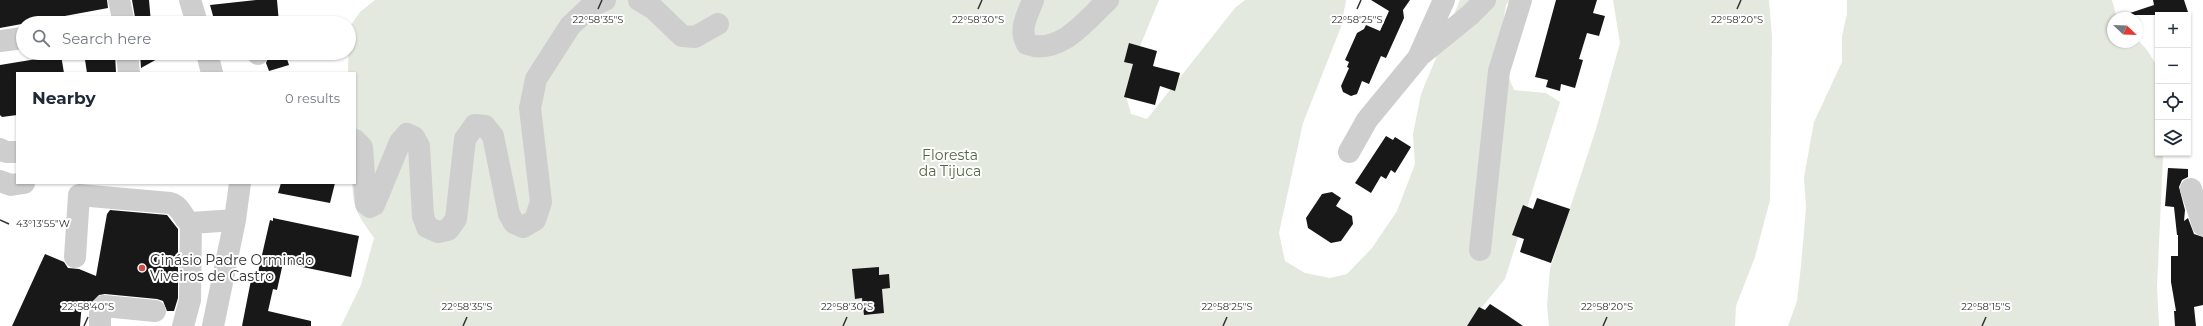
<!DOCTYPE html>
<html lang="en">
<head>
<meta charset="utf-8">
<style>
	:root { --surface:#fff; --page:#f2f2f3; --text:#1f2937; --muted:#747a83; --line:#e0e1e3 }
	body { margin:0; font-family:Montserrat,sans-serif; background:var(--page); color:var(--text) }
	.controls { position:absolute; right:12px; top:12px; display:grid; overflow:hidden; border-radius:0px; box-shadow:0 1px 3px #0004 }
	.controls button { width:36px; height:36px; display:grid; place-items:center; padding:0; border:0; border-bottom:1px solid var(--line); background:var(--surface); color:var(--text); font:20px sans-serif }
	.compass { position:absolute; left:2107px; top:12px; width:36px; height:36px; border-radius:50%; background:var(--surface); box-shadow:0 1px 3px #0004; rotate:113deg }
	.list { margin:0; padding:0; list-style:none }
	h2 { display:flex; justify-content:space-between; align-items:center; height:52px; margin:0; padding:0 16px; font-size:17px }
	h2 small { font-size:13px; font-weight:400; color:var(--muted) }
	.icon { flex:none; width:22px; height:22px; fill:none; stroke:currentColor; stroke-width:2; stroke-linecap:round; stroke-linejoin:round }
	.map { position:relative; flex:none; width:2203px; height:326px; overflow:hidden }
	.search { position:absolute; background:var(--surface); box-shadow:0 1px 3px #0004; left:16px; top:16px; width:340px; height:44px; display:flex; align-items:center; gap:10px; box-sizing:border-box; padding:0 14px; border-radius:22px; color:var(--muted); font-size:15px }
	.panel { position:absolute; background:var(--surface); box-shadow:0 1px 3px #0004; left:16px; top:72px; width:340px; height:112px; border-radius:0px }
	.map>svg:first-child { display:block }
</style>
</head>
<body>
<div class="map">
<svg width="2203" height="326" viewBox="0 0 2203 326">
	<rect width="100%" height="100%" fill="#fff"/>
	<path fill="#e3e9de" d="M375 0H1159L1134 61 1126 96 1131 114 1147 119 1235 8 1245 0H1346L1341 27 1303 123 1279 233 1285 261 1305 273 1330 278 1347 274 1372 248 1397 211 1415 164 1413 134 1421 94 1460 0H1511L1506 5 1498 52 1514 90 1546 93 1560 102 1505 279 1469 323V326H341L361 285 374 238C358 214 354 213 352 183H355V73H348L349 28 360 12Z
		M1613 0H1769L1772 36 1770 200 1755 257 1736 306 1735 326H1549L1547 305 1550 269 1596 129 1620 43Z
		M1847 0H2112L2117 18H2113V42H2137V39L2147 50 2157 66 2158 153H2162L2163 158 2157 287 2159 326H1788L1797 301 1801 266 1806 208 1804 177 1814 122 1842 62V36L1847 14Z"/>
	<path fill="#181818" d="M0 0H107L108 8 0 28Z
		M132 0H149L151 23H136Z
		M256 0H277L279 23H215L210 5Z
		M1371 0H1410L1403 10 1404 18 1386 58 1381 56 1369 84 1362 81 1357 94 1351 96 1343 92 1341 86 1349 68 1347 67 1349 62 1345 60 1357 33 1364 29 1366 25 1380 31 1389 11Z
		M1556 0H1597L1593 13 1605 16 1599 36 1587 33 1579 59 1583 60 1575 88 1561 84 1560 91 1546 87 1548 80 1535 77Z
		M2153 0H2184L2189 15H2131L2130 13 2154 5Z
		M1129 43 1157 51 1153 66 1180 73 1175 91 1160 86 1155 105 1124 97 1133 64 1124 62Z
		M84 53H115L116 73H87Z
		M140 53H168L141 68Z
		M270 53H285L289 65 269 71 266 63Z
		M61 55 64 73H17V115L2 117 0 115V65Z
		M1386 136 1393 140 1395 137 1411 147 1395 173 1391 170 1386 179 1381 176 1371 193 1355 183Z
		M2168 168 2188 169V177L2182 180 2179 187 2185 210 2184 221 2188 218 2194 234 2203 237V305L2194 307 2196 326H2175L2174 311H2176L2171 282V256H2178V235H2177L2174 207 2165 206Z
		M281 183H335L330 203 278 193Z
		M1332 192 1341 198 1336 206 1352 216 1353 224 1341 241 1331 243 1308 228 1306 218 1322 194Z
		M1537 198 1570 209 1551 263 1520 252 1524 239 1512 235 1523 205 1533 209Z
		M110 210 167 215 178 229V298L174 311H167L163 301 157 299 105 294 99 295 91 303 82 302 80 326H12L45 254 64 262 68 268 79 269 96 276 107 214Z
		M273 218 359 236 351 277 283 263 277 290 273 289 268 311 311 321V326H242L251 280 256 281 270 220 273 221Z
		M879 267V275L889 274 890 288 882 289 884 313 864 315 862 298 855 299 852 269Z
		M1490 304 1507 315 1523 326H1467L1479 307 1485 310Z"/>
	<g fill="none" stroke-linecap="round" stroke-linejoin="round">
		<path stroke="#cecece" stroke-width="22" d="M119 0 124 23
			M190 0 197 23
			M639 0 654 9 682 36 695 37 718 24
			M1033 0C1028 15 1018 28 1027 44 1060 56 1086 20 1108 0
			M0 41 23 38
			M127 53 129 73
			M207 53 212 73
			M257 53 258 54
			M1422 54 1470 15 1485 0
			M355 140 362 147 366 204 370 207 374 205 400 142 407 134 414 137 419 146 423 216 427 227 438 232 448 230 456 219 465 139 475 125 485 126 493 136 509 214 514 223 523 227 535 220 541 202 530 108 536 79 570 26 589 8 605 0
			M0 149 6 152H17
			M1349 152 1367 120 1418 58 1444 0
			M0 181 11 185 24 183
			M2191 189 2203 225
			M1480 250 1499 71 1521 0
			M75 257 79 195 170 203C183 207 182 219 191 223L235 220
			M100 326V311L104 306 155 311
			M183 326 190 300 191 223
			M213 326 235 220 240 183"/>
	</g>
	<path fill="none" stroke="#313131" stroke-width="1.5" d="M598 9 602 0M978 9 982 0M1357 9 1361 0M1737 9 1741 0M0 220 9 224M84 326 88 317M463 326 467 317M843 326 847 317M1223 326 1227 317M1603 326 1607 317M1982 326 1986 317"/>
	<circle fill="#d14b49" stroke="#fff" stroke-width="1.5" cx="142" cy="268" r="4"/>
	<g text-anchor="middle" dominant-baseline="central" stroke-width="4" stroke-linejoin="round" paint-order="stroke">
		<g font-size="14" fill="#516843" stroke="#fff">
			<text x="950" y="155">Floresta<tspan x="950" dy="16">da Tijuca</tspan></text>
		</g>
		<g font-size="14" fill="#313131" stroke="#fff" text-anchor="start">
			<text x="150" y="260">Ginásio Padre Ormindo<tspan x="150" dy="16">Viveiros de Castro</tspan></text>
		</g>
	</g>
	<g font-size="10" text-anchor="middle" fill="#313131" stroke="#fff" stroke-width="4" stroke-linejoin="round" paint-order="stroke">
		<text x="598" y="23">22°58'35"S</text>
		<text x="978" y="23">22°58'30"S</text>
		<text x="1357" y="23">22°58'25"S</text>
		<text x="1737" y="23">22°58'20"S</text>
		<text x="43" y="227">43°13'55"W</text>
		<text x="88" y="310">22°58'40"S</text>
		<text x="467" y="310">22°58'35"S</text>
		<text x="847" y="310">22°58'30"S</text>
		<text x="1227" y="310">22°58'25"S</text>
		<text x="1607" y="310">22°58'20"S</text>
		<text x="1986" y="310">22°58'15"S</text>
	</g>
</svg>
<div class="controls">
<button>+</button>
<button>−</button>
<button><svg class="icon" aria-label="locate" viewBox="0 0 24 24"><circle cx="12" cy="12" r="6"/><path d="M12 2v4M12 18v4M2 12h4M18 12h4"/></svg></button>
<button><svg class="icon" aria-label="layers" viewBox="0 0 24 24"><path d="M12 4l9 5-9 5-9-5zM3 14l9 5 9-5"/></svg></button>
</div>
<svg class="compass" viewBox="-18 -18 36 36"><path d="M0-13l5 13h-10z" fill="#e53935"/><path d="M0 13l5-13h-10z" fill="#747a83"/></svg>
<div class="search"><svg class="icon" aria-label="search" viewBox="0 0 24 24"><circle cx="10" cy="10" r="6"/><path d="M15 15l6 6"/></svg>Search here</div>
<section class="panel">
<h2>Nearby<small>0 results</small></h2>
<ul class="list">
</ul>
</section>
</div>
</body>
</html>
